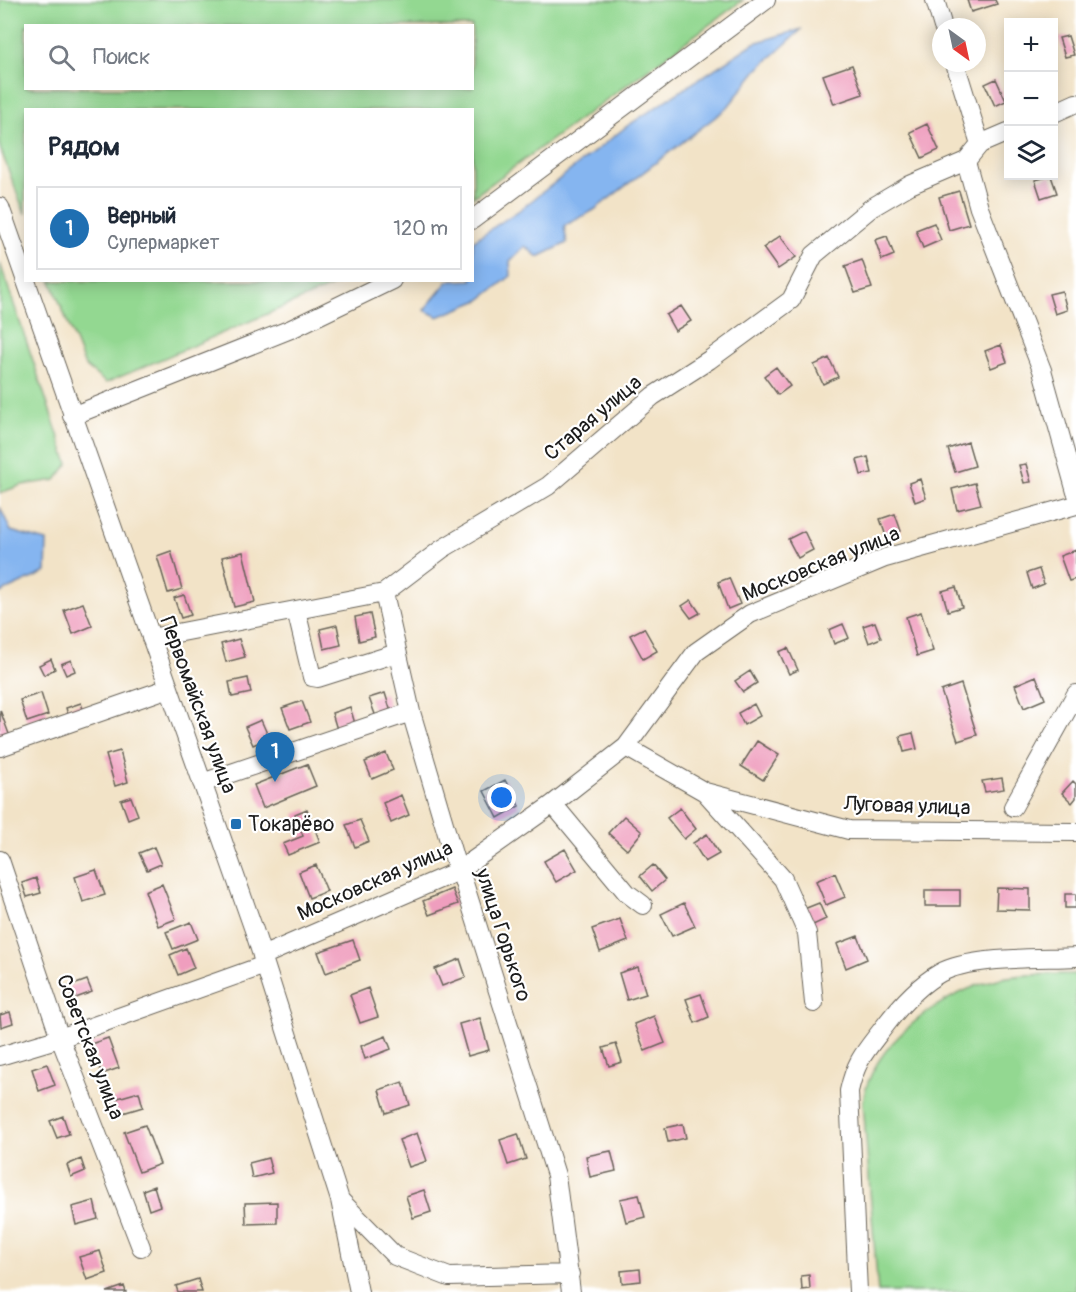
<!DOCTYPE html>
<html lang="ru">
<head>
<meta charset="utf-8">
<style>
	:root { --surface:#fff; --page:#f6f6f7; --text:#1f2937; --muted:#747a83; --line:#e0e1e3; --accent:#1f6fb2 }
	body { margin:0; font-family:Pangolin,sans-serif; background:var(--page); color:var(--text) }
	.controls { position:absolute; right:18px; top:18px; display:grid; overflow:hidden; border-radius:0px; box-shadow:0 3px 15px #0003 }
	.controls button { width:54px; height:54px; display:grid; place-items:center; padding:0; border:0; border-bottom:2px solid var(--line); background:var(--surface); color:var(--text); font:30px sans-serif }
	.compass { position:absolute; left:932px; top:18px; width:54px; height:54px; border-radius:50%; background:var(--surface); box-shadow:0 3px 15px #0003; rotate:147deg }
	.you { position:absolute; left:502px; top:798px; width:21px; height:21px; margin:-15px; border:4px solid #fff; border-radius:50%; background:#1a73e8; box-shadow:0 0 0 9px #1a73e833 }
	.badge { display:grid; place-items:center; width:39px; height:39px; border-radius:50%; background:var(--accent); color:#fff; font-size:20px; font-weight:700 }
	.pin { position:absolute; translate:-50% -50px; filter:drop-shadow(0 2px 3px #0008) }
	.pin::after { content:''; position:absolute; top:32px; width:21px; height:18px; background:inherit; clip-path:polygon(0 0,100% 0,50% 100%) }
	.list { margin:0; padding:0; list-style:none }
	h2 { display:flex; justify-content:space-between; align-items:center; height:78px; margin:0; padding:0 24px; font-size:26px }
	h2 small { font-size:20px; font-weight:400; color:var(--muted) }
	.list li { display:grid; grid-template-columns:39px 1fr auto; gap:18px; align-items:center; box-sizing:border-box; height:84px; margin:0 12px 12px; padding:0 12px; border:2px solid var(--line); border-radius:0px }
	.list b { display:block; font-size:22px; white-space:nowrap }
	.list p { margin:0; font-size:20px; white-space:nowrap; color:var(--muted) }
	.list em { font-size:20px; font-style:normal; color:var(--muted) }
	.icon { flex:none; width:33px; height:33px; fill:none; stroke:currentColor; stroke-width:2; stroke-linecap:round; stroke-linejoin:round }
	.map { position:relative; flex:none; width:1076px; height:1292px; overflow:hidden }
	.search { position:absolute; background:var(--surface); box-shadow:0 3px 15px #0003; left:24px; top:24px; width:450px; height:66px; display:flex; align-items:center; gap:15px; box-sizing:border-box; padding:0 21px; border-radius:0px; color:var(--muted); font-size:22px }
	.panel { position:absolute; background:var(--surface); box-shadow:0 3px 15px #0003; left:24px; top:108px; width:450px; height:174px; border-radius:0px }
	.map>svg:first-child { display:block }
</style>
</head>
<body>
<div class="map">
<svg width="1076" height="1292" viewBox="0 0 1076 1292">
	<rect width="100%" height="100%" fill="#fff"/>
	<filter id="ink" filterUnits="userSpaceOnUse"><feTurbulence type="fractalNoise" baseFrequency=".0167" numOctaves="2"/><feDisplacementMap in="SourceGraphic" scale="12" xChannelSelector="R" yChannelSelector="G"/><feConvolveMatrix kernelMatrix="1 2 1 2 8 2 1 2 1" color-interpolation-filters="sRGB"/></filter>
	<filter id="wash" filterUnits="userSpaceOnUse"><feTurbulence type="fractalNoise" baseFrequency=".008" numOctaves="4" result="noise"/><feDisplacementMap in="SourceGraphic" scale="24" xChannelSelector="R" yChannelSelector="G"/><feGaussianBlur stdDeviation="1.35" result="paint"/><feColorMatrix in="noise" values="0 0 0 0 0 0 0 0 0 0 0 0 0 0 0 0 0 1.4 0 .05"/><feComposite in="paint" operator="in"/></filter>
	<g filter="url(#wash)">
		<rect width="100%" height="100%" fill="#f2e3c7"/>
		<path fill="#93d891" stroke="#587a56" stroke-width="1.5" fill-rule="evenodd" d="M0 0H743L473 197 472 110H26L25 214 0 148ZM26 26H472V88H26Z
			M0 263 68 464 56 480 22 485 0 493Z
			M51 281H344L106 383 85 366Z
			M1076 974V1292H878L863 1102C871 1043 943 992 998 979 1023 973 1051 975 1076 974Z"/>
		<path fill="#85b5f0" stroke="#506886" stroke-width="1.5" d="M802 29 757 70 727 108 594 210 564 226 567 243 538 257 525 246 510 261 511 276 480 300 438 317 424 310 448 281 472 280 473 241 521 209 627 126 754 43Z
			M0 507 11 531 47 541 46 572 0 593Z"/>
		<g id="blocks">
			<path fill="#ef9ebe" d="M967 0H995L997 4 971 12Z
				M1068 36 1074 55 1065 57 1059 38Z
				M852 65 863 94 834 104 823 75Z
				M996 79 1006 101 995 106 985 84Z
				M927 124 939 150 922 158 910 132Z
				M1051 176 1057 193 1041 198 1035 180Z
				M959 191 969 224 949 230 939 197Z
				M934 223 941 240 923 248 916 230Z
				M780 236 796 257 778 269 763 248Z
				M887 236 894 255 882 260 875 240Z
				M862 260 872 288 855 293 845 266Z
				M1062 291 1067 310 1055 314 1049 294Z
				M681 306 691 321 675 331 666 315Z
				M1001 345 1007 362 991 368 985 351Z
				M829 358 838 377 823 384 814 365Z
				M776 367 790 386 778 395 764 376Z
				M968 442 975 466 955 472 948 449Z
				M868 457 872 473 861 475 857 460Z
				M1026 464 1031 482 1024 483 1019 465Z
				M920 479 926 498 915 502 909 483Z
				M975 483 981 504 957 510 952 489Z
				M895 514 901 531 886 536 880 519Z
				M804 531 813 550 798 558 788 539Z
				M1076 550V579L1069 581 1060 556Z
				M171 551 182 589 168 593 157 556Z
				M243 552 255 602 234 607 222 557Z
				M1039 569 1044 584 1032 589 1027 573Z
				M729 578 740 604 728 609 718 582Z
				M956 587 962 607 948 611 942 591Z
				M184 595 191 615 181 618 174 598Z
				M691 600 700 613 691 618 682 606Z
				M83 603 92 626 73 634 64 610Z
				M921 612 933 651 917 656 906 617Z
				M370 614 375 637 359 641 355 617Z
				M875 622 881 638 869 643 863 626Z
				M843 624 849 638 834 644 829 630Z
				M337 625 341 645 324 649 320 629Z
				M644 628 657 651 643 659 630 635Z
				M239 639 245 657 226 662 221 644Z
				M788 648 798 670 789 674 779 652Z
				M51 659 55 669 44 675 39 665Z
				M71 660 75 671 66 675 61 664Z
				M750 671 757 683 743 692 735 681Z
				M1036 676 1045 699 1024 708 1015 685Z
				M248 678 251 693 232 697 229 682Z
				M961 684 977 735 958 741 941 691Z
				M41 693 48 715 27 722 20 700Z
				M385 693 391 712 376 717 369 698Z
				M302 701 310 722 290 729 282 708Z
				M81 703 83 709 68 715 66 708Z
				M754 704 760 716 744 725 738 713Z
				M350 707 356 727 338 733 332 713Z
				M0 710 9 734 0 738Z
				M261 720 269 738 253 745 245 727Z
				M913 733 917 749 904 752 900 736Z
				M757 741 779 755 763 780 741 766Z
				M120 751 128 782 115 786 106 755Z
				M386 753 393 770 372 779 365 762Z
				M307 764 316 786 263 808 254 785Z
				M1002 778 1004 789 985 792 982 781Z
				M505 780 519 806 498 818 484 791Z
				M1073 781 1076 784V798L1072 803 1062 793Z
				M401 795 409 815 391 823 383 803Z
				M131 797 138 815 128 819 121 800Z
				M680 808 696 829 684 839 667 818Z
				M307 809 320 842 288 855 283 844 303 836 295 814Z
				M624 816 642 832 627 850 608 833Z
				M360 820 369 841 355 847 346 825Z
				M707 834 719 854 705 862 693 843Z
				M154 847 161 864 147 870 139 853Z
				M565 849 577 870 556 882 544 861Z
				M316 865 327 891 309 898 299 872Z
				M653 865 665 880 652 891 640 876Z
				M96 870 105 895 83 902 75 877Z
				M835 873 845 897 826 905 816 881Z
				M36 878 41 893 27 897 22 883Z
				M162 884 176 919 158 926 145 891Z
				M997 888 1030 889V910L996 909Z
				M452 889 458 904 429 915 423 901Z
				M925 890H960V906H925Z
				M1065 894H1076V908H1065Z
				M684 903 695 926 672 936 661 914Z
				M819 903 826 919 811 926 804 909Z
				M620 919 628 941 600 952 592 929Z
				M191 922 198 939 173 949 166 932Z
				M858 936 867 959 846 968 837 944Z
				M353 940 360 960 326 973 318 952Z
				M186 948 194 968 178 975 170 955Z
				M460 959 466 977 442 986 435 969Z
				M638 967 646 994 627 1000 619 973Z
				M87 980 92 992 73 999 68 987Z
				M368 988 378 1017 360 1023 350 995Z
				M701 994 709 1017 695 1023 686 999Z
				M10 1012 13 1023 1 1027 0 1015Z
				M654 1016 665 1043 645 1051 634 1024Z
				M480 1018 489 1050 468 1056 459 1024Z
				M386 1036 391 1049 365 1059 361 1046Z
				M108 1038 119 1068 102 1074 91 1044Z
				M616 1044 622 1062 609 1066 603 1048Z
				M47 1064 55 1085 39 1091 32 1069Z
				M403 1082 410 1105 386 1113 379 1090Z
				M139 1092 143 1107 116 1115 111 1100Z
				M63 1116 69 1134 57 1138 50 1121Z
				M683 1124 686 1138 668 1142 665 1128Z
				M145 1125 160 1164 139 1172 124 1132Z
				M417 1133 427 1161 409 1167 399 1140Z
				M518 1134 526 1159 508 1165 500 1140Z
				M611 1151 616 1171 590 1177 586 1156Z
				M268 1158 272 1173 252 1178 249 1163Z
				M81 1159 85 1171 71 1177 67 1165Z
				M154 1186 160 1206 149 1210 143 1190Z
				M424 1190 431 1212 413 1218 406 1196Z
				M639 1195 645 1217 626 1222 620 1199Z
				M94 1201 98 1219 76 1225 72 1207Z
				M277 1202V1223L246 1224 245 1203Z
				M100 1251 107 1273 87 1280 79 1257Z
				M640 1269 641 1281 622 1283 621 1271Z
				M809 1275 810 1289 802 1290 801 1276Z
				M198 1279 202 1292H178L176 1286Z
				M124 1286 126 1292H107Z"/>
		</g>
	</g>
	<g filter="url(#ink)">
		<use href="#blocks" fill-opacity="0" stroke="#676258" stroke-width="1.5"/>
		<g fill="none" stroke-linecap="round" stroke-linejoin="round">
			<defs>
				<path id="minor" d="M935 0 943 27
					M955 63 980 144
					M1054 113 1076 103
					M966 161 979 208 1042 370 1076 492
					M0 207 254 930 340 1200 359 1292
					M472 220 766 0
					M72 416 291 329 392 280
					M384 593 411 712 458 871 463 880 556 1175 571 1292
					M296 610 312 677 318 678 397 653
					M151 638 384 593 442 549 548 486 653 396 709 360 791 300 814 255 871 208 910 185 966 161 980 144 1008 132
					M0 747 169 688
					M626 747 705 792 783 879 807 933 814 1003
					M202 783 411 712
					M705 792 849 830 1076 832
					M553 804 627 893 643 905
					M1013 807 1076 694
					M0 860 60 1038 141 1247
					M262 956 458 871 553 804 626 747 696 652 750 614 885 558 1076 505
					M0 1056 60 1038 265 965
					M340 1200 395 1256 449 1277 570 1274
					M858 1292 849 1091C856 1060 865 1052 884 1027 899 1007 917 986 940 973 970 956 1040 959 1076 957"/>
			</defs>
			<use href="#minor" stroke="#676258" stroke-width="20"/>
			<use href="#minor" stroke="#fff" stroke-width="18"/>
		</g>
	</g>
	<rect fill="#1f6fb2" stroke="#fff" stroke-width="2" x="230" y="818" width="12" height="12" rx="3"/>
	<g text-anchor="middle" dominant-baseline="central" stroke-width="4.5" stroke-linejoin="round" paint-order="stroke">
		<g font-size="21" fill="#1c1c1c" stroke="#fff">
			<text transform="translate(593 418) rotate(-40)">Старая улица</text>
			<text transform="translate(821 564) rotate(-22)">Московская улица</text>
			<text transform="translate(198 705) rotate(70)">Первомайская улица</text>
			<text transform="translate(907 806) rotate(2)">Луговая улица</text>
			<text transform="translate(375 881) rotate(-24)">Московская улица</text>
			<text transform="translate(503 935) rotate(72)">улица Горького</text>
			<text transform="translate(90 1047) rotate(69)">Советская улица</text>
		</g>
		<g font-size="21" fill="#1c1c1c" stroke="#fff" text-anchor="start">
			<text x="248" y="824">Токарёво</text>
		</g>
	</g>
</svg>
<div class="controls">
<button>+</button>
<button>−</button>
<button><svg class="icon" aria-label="layers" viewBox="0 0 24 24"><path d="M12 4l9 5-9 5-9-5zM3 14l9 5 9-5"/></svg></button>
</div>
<svg class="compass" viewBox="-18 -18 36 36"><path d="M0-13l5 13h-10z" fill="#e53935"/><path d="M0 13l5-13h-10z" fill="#747a83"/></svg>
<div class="you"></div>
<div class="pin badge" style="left:275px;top:782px">1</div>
<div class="search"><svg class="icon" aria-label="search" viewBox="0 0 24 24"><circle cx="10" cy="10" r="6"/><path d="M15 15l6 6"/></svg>Поиск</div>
<section class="panel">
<h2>Рядом<small></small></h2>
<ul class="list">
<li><span class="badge">1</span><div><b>Верный</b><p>Супермаркет</p></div><em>120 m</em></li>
</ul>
</section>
</div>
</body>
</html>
